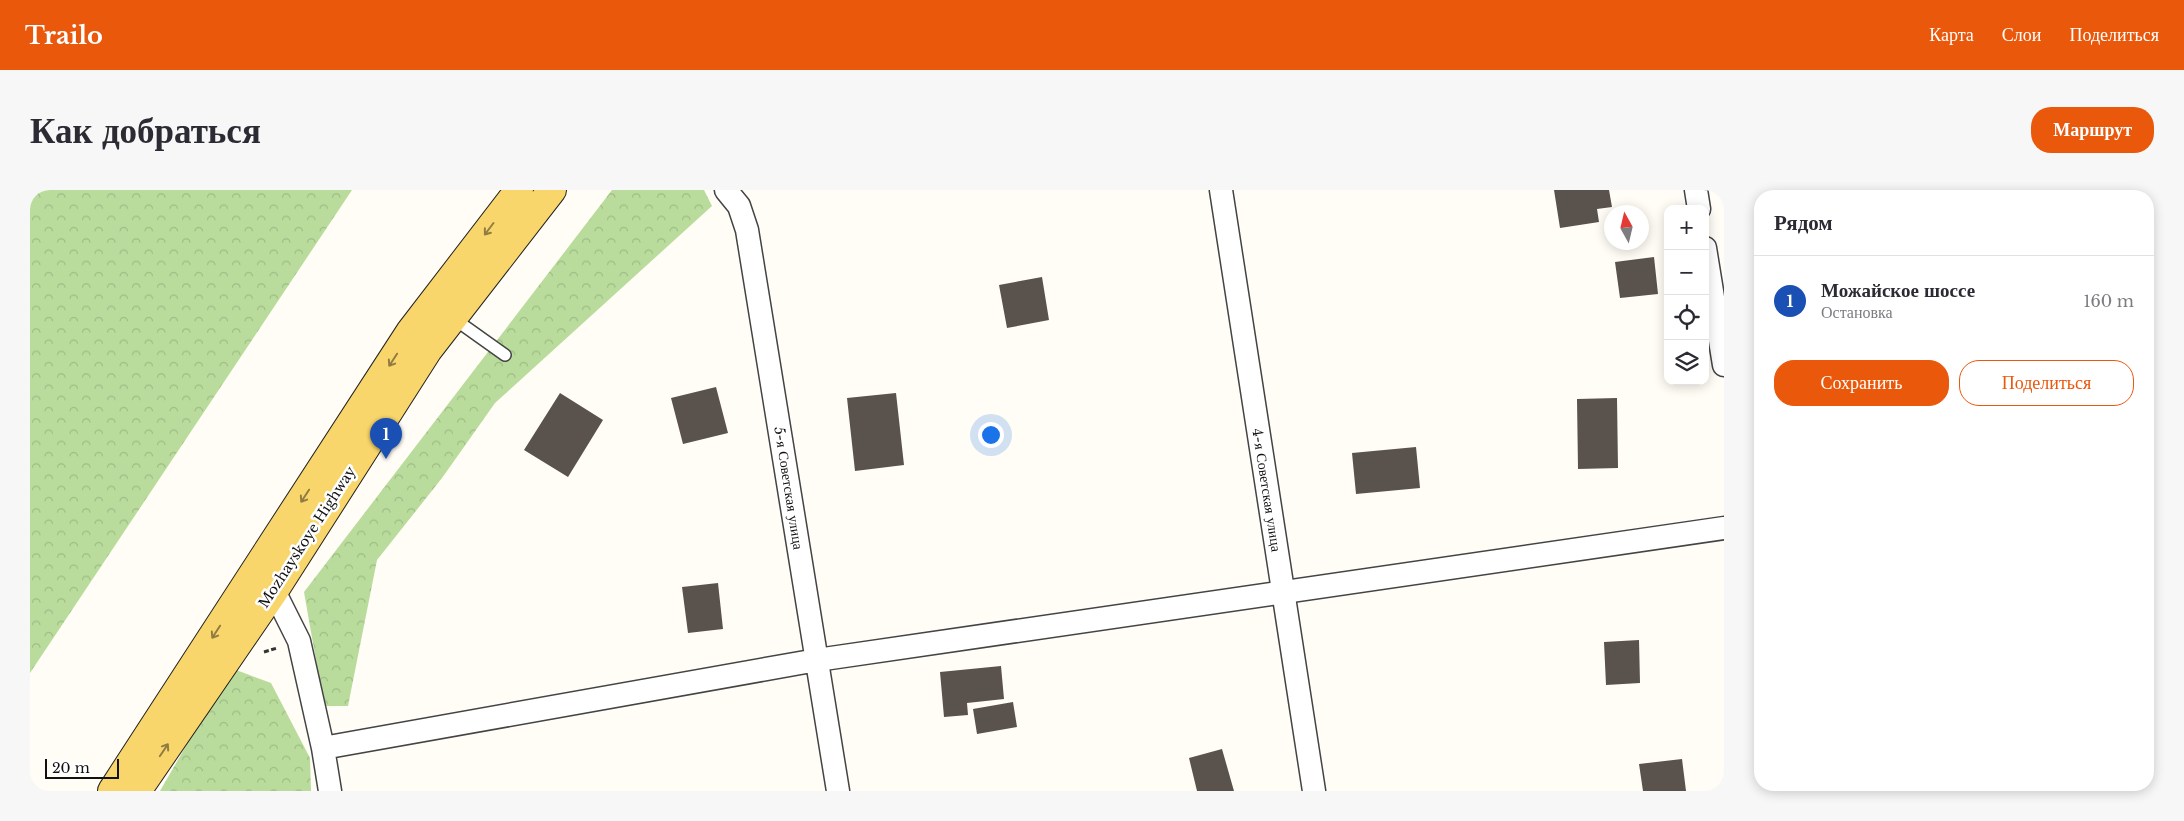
<!DOCTYPE html>
<html lang="ru">
<head>
<meta charset="utf-8">
<style>
	:root { --surface:#fff; --page:#f7f7f7; --text:#2b2b33; --muted:#7c7c81; --line:#e1e1e2; --accent:#ea580c }
	body { margin:0; font-family:"Libre Baskerville",serif; background:var(--page); color:var(--text) }
	.controls { position:absolute; right:15px; top:15px; display:grid; overflow:hidden; border-radius:10px; box-shadow:0 2px 12px #0003 }
	.controls button { width:45px; height:45px; display:grid; place-items:center; padding:0; border:0; border-bottom:1px solid var(--line); background:var(--surface); color:var(--text); font:25px sans-serif }
	.compass { position:absolute; left:1574px; top:15px; width:45px; height:45px; border-radius:50%; background:var(--surface); box-shadow:0 2px 12px #0003; rotate:352deg }
	.scale { position:absolute; left:15px; bottom:12px; width:74px; box-sizing:border-box; padding-left:5px; border:2px solid #111; border-top:0; font-size:14px; line-height:18px; white-space:nowrap; color:#111; -webkit-text-stroke:4px #fff; paint-order:stroke }
	.you { position:absolute; left:960px; top:244px; width:18px; height:18px; margin:-12px; border:4px solid #fff; border-radius:50%; background:#1a73e8; box-shadow:0 0 0 8px #1a73e833 }
	.badge { display:grid; place-items:center; width:32px; height:32px; border-radius:50%; background:var(--accent); color:#fff; font-size:16px; font-weight:700 }
	.pin { position:absolute; translate:-50% -41px; filter:drop-shadow(0 1px 2px #0008) }
	.pin::after { content:''; position:absolute; top:26px; width:18px; height:15px; background:inherit; clip-path:polygon(0 0,100% 0,50% 100%) }
	.list { margin:0; padding:0; list-style:none }
	h2 { display:flex; justify-content:space-between; align-items:center; height:65px; margin:0; padding:0 20px; font-size:21px }
	h2 small { font-size:16px; font-weight:400; color:var(--muted) }
	.list li { display:grid; grid-template-columns:32px 1fr auto; gap:15px; align-items:center; box-sizing:border-box; height:90px; padding:0 20px; border-top:1px solid var(--line) }
	.list b { display:block; font-size:19px; white-space:nowrap }
	.list p { margin:0; font-size:16px; white-space:nowrap; color:var(--muted) }
	.list em { font-size:16px; font-style:normal; color:var(--muted) }
	.actions { display:flex; gap:10px; padding:15px 20px }
	.actions a { flex:1; padding:11px 0; border:1px solid var(--accent); border-radius:20px; text-align:center; font-size:18px; color:var(--accent) }
	.actions .main { background:var(--accent); color:#fff }
	.icon { flex:none; width:28px; height:28px; fill:none; stroke:currentColor; stroke-width:2; stroke-linecap:round; stroke-linejoin:round }
	.map { position:relative; flex:none; width:1694px; height:601px; overflow:hidden; border-radius:20px }
	header { display:flex; align-items:center; gap:30px; box-sizing:border-box; height:70px; padding:0 25px; background:var(--accent); color:#fff }
	header strong { font-size:24px }
	nav { display:flex; gap:28px; margin-inline-start:auto; font-size:18px }
	.intro { display:flex; align-items:center; justify-content:space-between; box-sizing:border-box; height:120px; padding:0 30px }
	h1 { margin:0; font-size:35px }
	.button { padding:12px 22px; border-radius:20px; background:var(--accent); color:#fff; font-size:18px; font-weight:700 }
	main { display:flex; gap:30px; padding:0 30px }
	aside { flex:1; background:var(--surface); border-radius:20px; box-shadow:0 2px 12px #0003 }
	.map>svg:first-child { display:block }
</style>
</head>
<body>
<header>
<strong>Trailo</strong>
<nav><a>Карта</a><a>Слои</a><a>Поделиться</a></nav>
</header>
<div class="intro"><h1>Как добраться</h1><a class="button">Маршрут</a></div>
<main>
<div class="map">
<svg width="1694" height="601" viewBox="0 0 1694 601">
	<defs>
		<pattern id="forest-crowns" width="20" height="18" patternUnits="userSpaceOnUse" patternTransform="scale(1.25)"><rect width="20" height="18" fill="#b9dc9c"/><path d="M2 6a3 3 0 1 1 6 0M12 15a3 3 0 1 1 6 0" fill="none" stroke="#9ebc85"/></pattern>
	</defs>
	<rect width="100%" height="100%" fill="#fffdf5"/>
	<path fill="url(#forest-crowns)" d="M0 0H322L0 483Z
		M582 0H674L682 16 465 213 412 288 347 370 318 516H294L274 402Z
		M201 478 241 493 280 568 281 601H130Z"/>
	<path fill="#5a524d" d="M1524 0H1579L1582 17 1567 19 1569 32 1530 38Z
		M1624 67 1628 104 1590 108 1585 72Z
		M1012 87 1019 130 977 138 969 95Z
		M686 197 698 243 653 254 641 208Z
		M530 203 573 230 538 287 494 260Z
		M866 203 874 275 825 281 817 208Z
		M1587 208 1588 278 1548 279 1547 209Z
		M1386 257 1390 298 1326 304 1322 263Z
		M688 393 693 439 658 443 652 397Z
		M1609 450 1610 493 1576 495 1574 452Z
		M971 476 974 509 937 513 938 525 914 527 910 482Z
		M983 512 987 537 947 544 943 519Z
		M1192 559 1204 601H1167L1159 568Z
		M1652 569 1656 601H1613L1609 574Z"/>
	<g fill="none" stroke-linecap="round" stroke-linejoin="round">
		<defs>
			<path id="lane" d="M423 128 475 165"/>
			<path id="street" d="M696 0 709 16 717 40 808 601
				M1191 0 1284 601
				M1666 0 1669 19
				M1675 58 1694 175
				M244 401 269 451 293 558 300 601
				M293 558 787 470 1694 338"/>
			<path id="primary" d="M82 601 380 142 489 0
				M107 601 244 401 398 160 522 0"/>
		</defs>
		<use href="#lane" stroke="#444" stroke-width="14"/>
		<use href="#street" stroke="#444" stroke-width="25"/>
		<use href="#primary" stroke="#222" stroke-width="30"/>
		<path stroke="#333" stroke-width="3" stroke-dasharray="5 2.5" stroke-linecap="butt" d="M234 462 247 458"/>
		<use href="#lane" stroke="#fff" stroke-width="11"/>
		<use href="#street" stroke="#fff" stroke-width="22"/>
		<use href="#primary" stroke="#f9d66b" stroke-width="28"/>
	</g>
	<defs><path id="oneway-shaft" d="M-6 0H5M1.5-3L5.5 0L1.5 3" fill="none" stroke-width="1.6" stroke-linecap="round" stroke-linejoin="round" transform="scale(1.25)"/></defs>
	<g stroke="#917d42">
		<use href="#oneway-shaft" transform="translate(459 39) rotate(127)"/>
		<use href="#oneway-shaft" transform="translate(363 170) rotate(123)"/>
		<use href="#oneway-shaft" transform="translate(275 306) rotate(123)"/>
		<use href="#oneway-shaft" transform="translate(186 442) rotate(123)"/>
		<use href="#oneway-shaft" transform="translate(134 560) rotate(-56)"/>
	</g>
	<g text-anchor="middle" dominant-baseline="central" stroke-width="5" stroke-linejoin="round" paint-order="stroke">
		<g font-size="14" fill="#111" stroke="#fff">
			<text transform="translate(759 298) rotate(81)">5-я Советская улица</text>
			<text transform="translate(1237 300) rotate(81)">4-я Советская улица</text>
			<text transform="translate(277 347) rotate(-57)">Mozhayskoye Highway</text>
		</g>
	</g>
</svg>
<div class="controls">
<button>+</button>
<button>−</button>
<button><svg class="icon" aria-label="locate" viewBox="0 0 24 24"><circle cx="12" cy="12" r="6"/><path d="M12 2v4M12 18v4M2 12h4M18 12h4"/></svg></button>
<button><svg class="icon" aria-label="layers" viewBox="0 0 24 24"><path d="M12 4l9 5-9 5-9-5zM3 14l9 5 9-5"/></svg></button>
</div>
<svg class="compass" viewBox="-18 -18 36 36"><path d="M0-13l5 13h-10z" fill="#e53935"/><path d="M0 13l5-13h-10z" fill="#7c7c81"/></svg>
<div class="scale">20 m</div>
<div class="you"></div>
<div class="pin badge" style="left:356px;top:269px;background:#1a4fb4">1</div>
</div>
<aside>
<h2>Рядом<small></small></h2>
<ul class="list">
<li><span class="badge" style="background:#1a4fb4">1</span><div><b>Можайское шоссе</b><p>Остановка</p></div><em>160 m</em></li>
</ul>
<div class="actions"><a class="main">Сохранить</a><a>Поделиться</a></div>
</aside>
</main>
</body>
</html>
